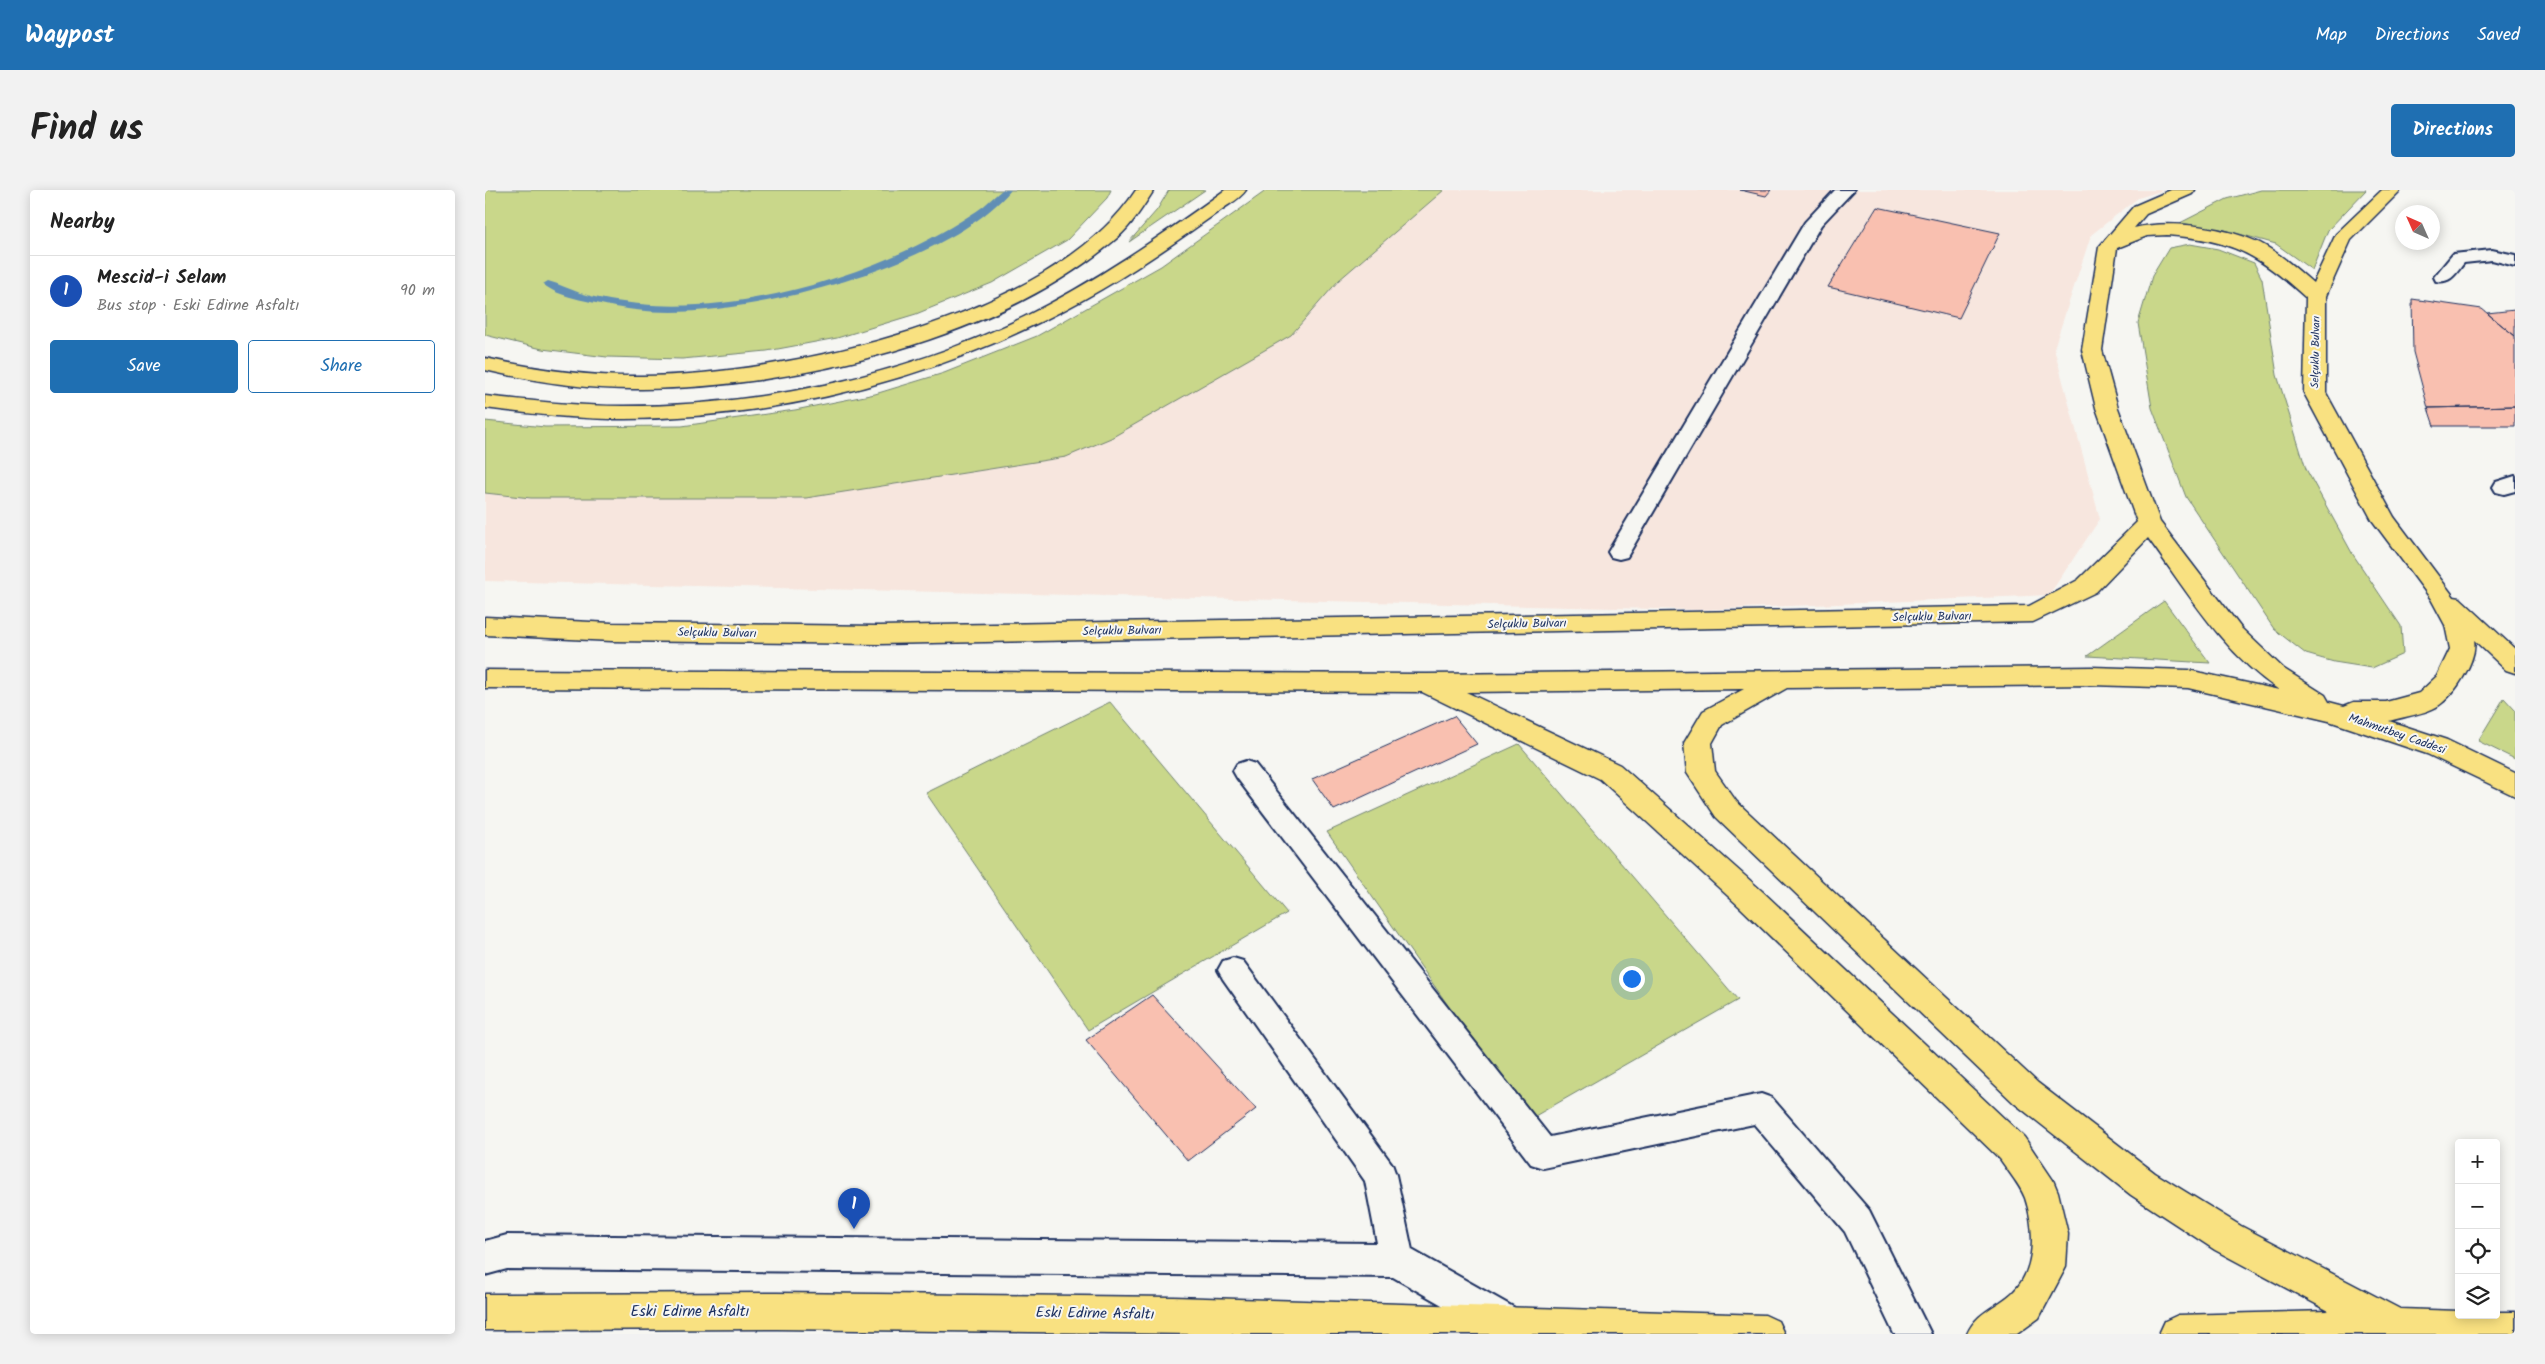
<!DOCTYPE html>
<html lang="en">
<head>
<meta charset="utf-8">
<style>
	:root { --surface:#fff; --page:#f2f2f2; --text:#222; --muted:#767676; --line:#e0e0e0; --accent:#1f6fb2 }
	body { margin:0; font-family:Kalam,sans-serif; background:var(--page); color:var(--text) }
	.controls { position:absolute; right:15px; bottom:15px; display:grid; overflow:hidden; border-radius:5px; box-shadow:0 2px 12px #0003 }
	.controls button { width:45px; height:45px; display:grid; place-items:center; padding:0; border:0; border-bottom:1px solid var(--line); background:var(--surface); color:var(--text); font:25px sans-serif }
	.compass { position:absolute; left:1910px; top:15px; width:45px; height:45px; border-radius:50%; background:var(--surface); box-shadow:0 2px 12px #0003; rotate:315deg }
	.you { position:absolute; left:1146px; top:788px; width:18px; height:18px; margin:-12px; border:4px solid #fff; border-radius:50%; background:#1a73e8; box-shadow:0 0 0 8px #1a73e833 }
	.badge { display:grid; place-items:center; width:32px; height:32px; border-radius:50%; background:var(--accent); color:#fff; font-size:16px; font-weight:700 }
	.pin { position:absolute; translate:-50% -41px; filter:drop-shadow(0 1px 2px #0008) }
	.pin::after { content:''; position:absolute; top:26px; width:18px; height:15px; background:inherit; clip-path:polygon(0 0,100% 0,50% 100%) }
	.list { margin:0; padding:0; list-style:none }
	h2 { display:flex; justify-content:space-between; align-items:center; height:65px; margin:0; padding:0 20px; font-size:21px }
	h2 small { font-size:16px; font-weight:400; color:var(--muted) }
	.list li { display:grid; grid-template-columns:32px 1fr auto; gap:15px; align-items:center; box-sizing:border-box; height:70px; padding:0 20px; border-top:1px solid var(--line) }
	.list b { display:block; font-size:19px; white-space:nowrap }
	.list p { margin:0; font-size:16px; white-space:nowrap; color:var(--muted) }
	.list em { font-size:16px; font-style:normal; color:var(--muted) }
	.actions { display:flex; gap:10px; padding:15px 20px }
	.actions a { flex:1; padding:11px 0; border:1px solid var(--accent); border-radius:5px; text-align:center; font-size:18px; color:var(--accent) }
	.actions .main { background:var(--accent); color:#fff }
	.icon { flex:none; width:28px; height:28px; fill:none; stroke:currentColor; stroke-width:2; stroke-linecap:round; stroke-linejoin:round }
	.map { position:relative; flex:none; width:2030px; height:1144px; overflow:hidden; border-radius:5px }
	header { display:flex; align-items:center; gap:30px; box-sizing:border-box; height:70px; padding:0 25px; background:var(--accent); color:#fff }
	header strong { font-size:24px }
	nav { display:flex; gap:28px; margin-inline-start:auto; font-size:18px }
	.intro { display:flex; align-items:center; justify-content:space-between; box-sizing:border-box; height:120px; padding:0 30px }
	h1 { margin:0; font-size:35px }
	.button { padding:12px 22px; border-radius:5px; background:var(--accent); color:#fff; font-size:18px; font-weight:700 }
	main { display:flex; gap:30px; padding:0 30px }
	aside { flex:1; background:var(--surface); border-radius:5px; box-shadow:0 2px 12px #0003 }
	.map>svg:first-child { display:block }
</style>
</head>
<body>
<header>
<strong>Waypost</strong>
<nav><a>Map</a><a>Directions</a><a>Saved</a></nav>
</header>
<div class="intro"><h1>Find us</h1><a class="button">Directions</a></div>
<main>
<aside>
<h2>Nearby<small></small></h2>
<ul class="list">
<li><span class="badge" style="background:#1a4fb4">1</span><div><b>Mescid-i Selam</b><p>Bus stop · Eski Edirne Asfaltı</p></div><em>90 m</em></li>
</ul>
<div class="actions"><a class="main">Save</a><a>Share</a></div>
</aside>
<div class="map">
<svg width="2030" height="1144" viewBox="0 0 2030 1144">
	<rect width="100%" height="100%" fill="#f6f6f2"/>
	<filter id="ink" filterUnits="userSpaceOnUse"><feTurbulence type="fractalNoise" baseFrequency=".02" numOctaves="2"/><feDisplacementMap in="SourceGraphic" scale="10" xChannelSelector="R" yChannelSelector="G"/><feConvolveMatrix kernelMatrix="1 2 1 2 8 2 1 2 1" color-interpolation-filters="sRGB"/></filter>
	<g filter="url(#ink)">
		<path fill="#f7e6de" d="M959 0H1680L1653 8 1606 45 1569 158 1615 329 1564 405 1213 420 0 391V303L46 308 806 145 854 90Z"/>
		<path fill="#c9d78a" stroke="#728374" d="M0 0H626L622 8 582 50 507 93 431 124 352 148 282 161 197 169 122 167 57 159 0 145Z
			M684 0H720L644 52 672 20Z
			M782 0H959L854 90 806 145 626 248 581 267 321 308H46L0 303V231L60 237 197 236 310 220 390 204 459 183 552 146 676 76Z
			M1776 0H1881L1843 40 1827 80 1791 54 1740 40 1695 33 1742 9Z
			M1705 54 1733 59 1769 73 1777 89 1792 185 1821 279 1867 363 1916 436 1918 464 1887 478 1849 472 1821 464 1789 439 1701 307 1667 218 1653 133 1667 86 1684 58Z
			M1679 411 1725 473 1602 466Z
			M2019 508 2030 520V569L1993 551Z
			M625 512 802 723 603 840 441 603Z
			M1034 554 1253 810 1043 930 842 642Z"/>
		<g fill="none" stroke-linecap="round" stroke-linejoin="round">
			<path fill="#608eb5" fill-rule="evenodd" d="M517 0H526C465 73 280 122 186 122 161 122 136 119 111 113 96 110 70 105 58 94L63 91C74 94 84 99 95 103 114 109 135 112 155 114 260 125 400 82 487 24 498 18 507 8 517 0Z"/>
		</g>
		<path fill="#f9c0b0" stroke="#1b2f5e" d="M1255 0H1286L1281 6Z
			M1392 17 1515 43 1474 128 1343 97Z
			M1927 109 1997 119 2030 146V216L1943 218 1928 162Z
			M2030 120V146L2002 123Z
			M2030 216V236H1949L1943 218Z
			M969 526 992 554 849 620 827 589Z
			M667 805 771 919 703 971 601 850Z"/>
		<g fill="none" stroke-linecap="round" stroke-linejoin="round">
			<defs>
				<path id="service" d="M1350 0H1369L1336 35 1142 367 1134 369 1126 367 1123 362 1320 32Z
					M2007 60 2030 65V76L2007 70 1979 73C1971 83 1966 94 1951 91L1949 87 1968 64Z
					M2030 286V301L2019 304 2011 302 2008 297 2011 292Z
					M761 571 770 574 1065 947 1276 904 1287 908 1384 1020 1446 1144H1409L1360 1042 1269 934 1058 978 1046 974 752 588 748 581 752 574Z
					M748 768 758 771 907 974 911 985 927 1060 1037 1122 1043 1134 1039 1144H1008L908 1087 22 1079 0 1085V1051L22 1045 892 1053 880 991 738 789 733 780 738 771Z"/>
				<path id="primary" d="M1686 0H1710L1707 4 1661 24 1649 38C1685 29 1741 37 1775 53 1794 63 1811 78 1828 93L1851 44 1897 0H1916L1866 50 1841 106V203L1909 327 1969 407 1975 408 2030 459V483L2021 480 1989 450C1993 469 1970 505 1953 516 1940 524 1918 527 1904 531L1962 550 2030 583V606L1942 564 1844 531 1703 498 1606 495 1302 498 1237 535 1227 553 1230 581 1251 611 1553 893 1670 983 1756 1036 1915 1119 1974 1121V1125H2011V1122H2030V1144H1674L1680 1131 1693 1125 1844 1121 1730 1060 1646 1005 1529 913 1231 627 1202 583 1199 553 1218 521 1259 499 981 502 1135 575 1277 701 1539 947 1568 990 1573 1002 1583 1044 1581 1077 1554 1128 1532 1144H1482C1492 1122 1510 1118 1527 1103 1552 1080 1550 1038 1540 1008 1535 995 1523 981 1515 969L1255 717 1115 589 937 502 0 498V480L941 484 1606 477 1703 480 1794 500C1738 463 1702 401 1663 348L1611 402 1548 432 394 454 127 451 0 445V427L127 433 394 436 1544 416 1593 390 1652 332 1611 218 1597 160 1614 57 1649 16ZM1682 45C1747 50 1773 64 1821 108L1819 203 1887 330 1946 409 1960 435 1965 459 1952 486 1934 503 1901 512H1869L1859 516 1844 512 1840 505 1799 479 1756 438 1675 332 1633 218 1617 160 1632 58 1662 46Z
					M292 1103 689 1107 1280 1125 1293 1131 1299 1144H709L292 1139 0 1140V1104Z"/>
				<path id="motorway" d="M651 0H669C658 17 647 35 632 48 515 149 310 198 157 199 104 200 52 192 0 180V168C52 179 104 187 157 186 301 185 568 128 651 0Z
					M740 0H761C755 9 744 14 736 20 713 36 691 52 668 67 512 172 327 228 139 229 92 229 46 224 0 218V206C46 211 92 216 139 216 275 216 416 187 539 127 610 92 676 46 740 0Z"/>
			</defs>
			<use href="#service" stroke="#1b2f5e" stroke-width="4"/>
			<use href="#primary" stroke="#1b2f5e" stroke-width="3"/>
			<use href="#motorway" stroke="#1b2f5e" stroke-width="3"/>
			<use href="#service" fill="#f6f6f2" fill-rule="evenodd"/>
			<use href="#primary" fill="#f9e181" fill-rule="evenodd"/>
			<use href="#motorway" fill="#f9e181" fill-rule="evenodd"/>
		</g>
	</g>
	<g text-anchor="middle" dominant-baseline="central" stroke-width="4" stroke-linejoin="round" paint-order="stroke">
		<g font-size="11" fill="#1b2f5e" stroke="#f6f6f2">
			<text transform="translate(1831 162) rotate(-89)">Selçuklu Bulvarı</text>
		</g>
		<g font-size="12" fill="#1b2f5e" stroke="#f6f6f2">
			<text transform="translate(1447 427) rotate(-1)">Selçuklu Bulvarı</text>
			<text transform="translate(1042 434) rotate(-1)">Selçuklu Bulvarı</text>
			<text transform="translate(637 441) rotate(-1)">Selçuklu Bulvarı</text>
			<text transform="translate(232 443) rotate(1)">Selçuklu Bulvarı</text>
			<text transform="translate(1912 544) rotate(19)">Mahmutbey Caddesi</text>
		</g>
		<g font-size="15" fill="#1b2f5e" stroke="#f6f6f2">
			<text x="205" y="1122">Eski Edirne Asfaltı</text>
			<text transform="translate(610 1124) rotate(1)">Eski Edirne Asfaltı</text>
		</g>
	</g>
</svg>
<div class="controls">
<button>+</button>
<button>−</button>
<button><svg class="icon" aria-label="locate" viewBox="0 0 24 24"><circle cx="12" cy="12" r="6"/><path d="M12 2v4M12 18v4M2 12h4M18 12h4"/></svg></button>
<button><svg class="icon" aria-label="layers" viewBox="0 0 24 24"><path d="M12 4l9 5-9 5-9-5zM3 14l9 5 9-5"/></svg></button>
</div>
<svg class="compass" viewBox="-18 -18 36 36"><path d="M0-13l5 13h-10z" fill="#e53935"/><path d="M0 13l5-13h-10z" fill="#767676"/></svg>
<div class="you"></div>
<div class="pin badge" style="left:369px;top:1039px;background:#1a4fb4">1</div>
</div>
</main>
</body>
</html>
